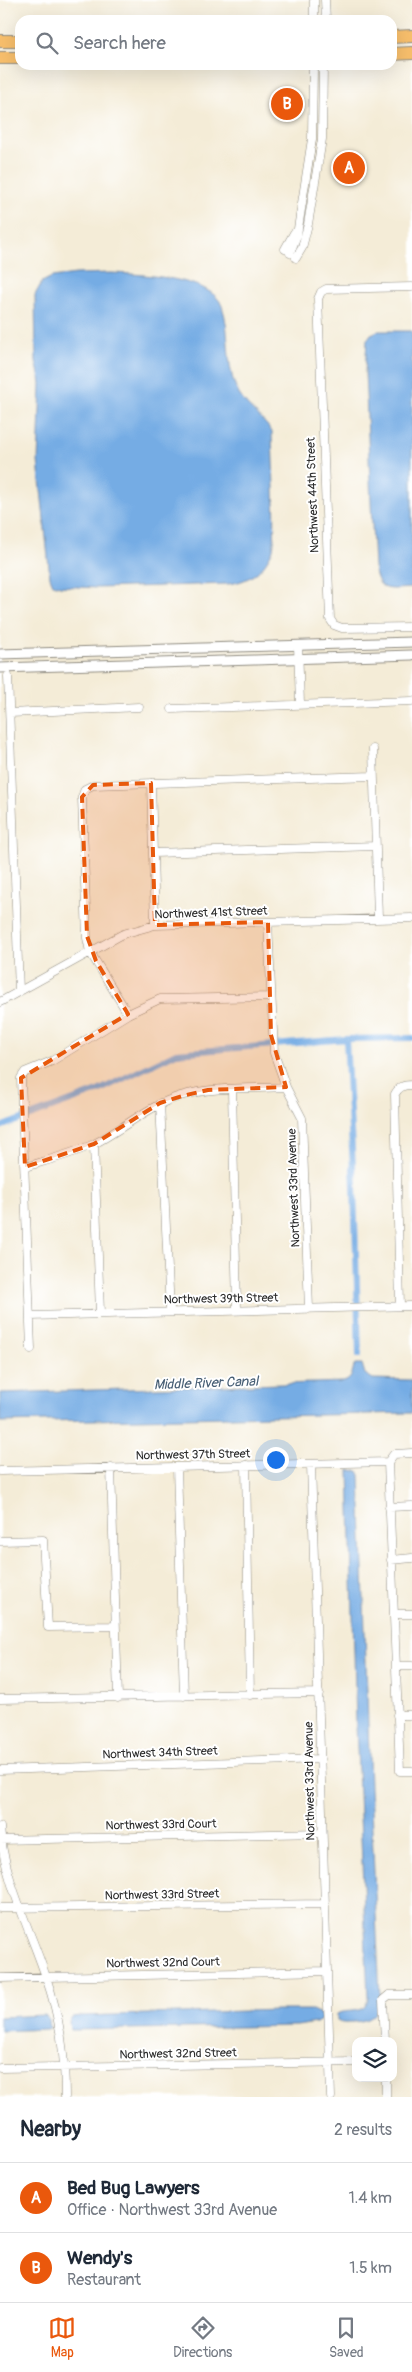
<!DOCTYPE html>
<html lang="en">
<head>
<meta charset="utf-8">
<style>
	:root { --surface:#fff; --page:#f2f2f3; --text:#1f2937; --muted:#747a83; --line:#e0e1e3; --accent:#ea580c }
	body { margin:0; font-family:Pangolin,sans-serif; background:var(--page); color:var(--text) }
	.controls { position:absolute; right:15px; bottom:15px; display:grid; overflow:hidden; border-radius:10px; box-shadow:0 5px 20px #0002 }
	.controls button { width:45px; height:45px; display:grid; place-items:center; padding:0; border:0; border-bottom:1px solid var(--line); background:var(--surface); color:var(--text); font:25px sans-serif }
	.you { position:absolute; left:275px; top:1459px; width:18px; height:18px; margin:-12px; border:4px solid #fff; border-radius:50%; background:#1a73e8; box-shadow:0 0 0 8px #1a73e833 }
	.badge { display:grid; place-items:center; width:32px; height:32px; border-radius:50%; background:var(--accent); color:#fff; font-size:16px; font-weight:700 }
	.pin { position:absolute; translate:-50% -50%; border:2px solid #fff; box-shadow:0 1px 5px #0006 }
	.list { margin:0; padding:0; list-style:none }
	h2 { display:flex; justify-content:space-between; align-items:center; height:65px; margin:0; padding:0 20px; font-size:21px }
	h2 small { font-size:16px; font-weight:400; color:var(--muted) }
	.list li { display:grid; grid-template-columns:32px 1fr auto; gap:15px; align-items:center; box-sizing:border-box; height:70px; padding:0 20px; border-top:1px solid var(--line) }
	.list b { display:block; font-size:19px; white-space:nowrap }
	.list p { margin:0; font-size:16px; white-space:nowrap; color:var(--muted) }
	.list em { font-size:16px; font-style:normal; color:var(--muted) }
	.icon { flex:none; width:28px; height:28px; fill:none; stroke:currentColor; stroke-width:2; stroke-linecap:round; stroke-linejoin:round }
	.map { position:relative; flex:none; width:412px; height:2097px; overflow:hidden }
	.search { position:absolute; background:var(--surface); box-shadow:0 5px 20px #0002; left:15px; right:15px; top:15px; height:55px; display:flex; align-items:center; gap:12px; box-sizing:border-box; padding:0 18px; border-radius:15px; color:var(--muted); font-size:19px }
	.sheet { height:205px; background:var(--surface) }
	nav { display:flex; justify-content:space-around; align-items:center; box-sizing:border-box; height:70px; border-top:1px solid var(--line); background:var(--surface); font-size:14px; color:var(--muted) }
	nav a { display:grid; justify-items:center; gap:2px }
	nav .on { color:var(--accent) }
	.map>svg:first-child { display:block }
</style>
</head>
<body>
<div class="map">
<svg width="412" height="2097" viewBox="0 0 412 2097">
	<rect width="100%" height="100%" fill="#fff"/>
	<filter id="ink" filterUnits="userSpaceOnUse"><feTurbulence type="fractalNoise" baseFrequency=".02" numOctaves="2"/><feDisplacementMap in="SourceGraphic" scale="10" xChannelSelector="R" yChannelSelector="G"/><feConvolveMatrix kernelMatrix="1 2 1 2 8 2 1 2 1" color-interpolation-filters="sRGB"/></filter>
	<filter id="wash" filterUnits="userSpaceOnUse"><feTurbulence type="fractalNoise" baseFrequency=".0096" numOctaves="4" result="noise"/><feDisplacementMap in="SourceGraphic" scale="20" xChannelSelector="R" yChannelSelector="G"/><feGaussianBlur stdDeviation="1.12" result="paint"/><feColorMatrix in="noise" values="0 0 0 0 0 0 0 0 0 0 0 0 0 0 0 0 0 1.4 0 .05"/><feComposite in="paint" operator="in"/></filter>
	<g filter="url(#wash)">
		<rect width="100%" height="100%" fill="#f4ecd7"/>
		<path fill="#74ace4" stroke="#506c88" d="M111 273C137 274 213 277 222 306 231 332 225 363 236 388 243 406 262 416 272 432 272 451 278 541 272 552 262 572 250 581 228 584L97 588 60 586 53 584 50 577 38 461 41 383 36 361 35 295 42 282 52 277 76 274Z
			M378 331H412V588C389 589 379 594 374 567L365 372 367 340 371 334Z
			M355 1364H362L365 1374 373 1379 412 1380V1413L0 1422V1393L344 1382C354 1378 351 1372 355 1364Z
			M349 1470 358 1471 360 1475 370 1787 380 1998C379 2015 369 2021 353 2022 346 2022 342 2023 337 2020V2014C349 2008 367 2016 368 1997L356 1725Z
			M278 2010H312L321 2014V2020L316 2023 297 2026 70 2030 69 2021 72 2017 81 2016Z
			M44 2015 49 2019 50 2028 47 2029 0 2031V2017Z"/>
		<g fill="none" stroke-linecap="round" stroke-linejoin="round">
			<path stroke="#74ace4" stroke-width="6" d="M346 1039 412 1038
				M0 1127 98 1091 176 1053 346 1039 354 1186 359 1355"/>
		</g>
	</g>
	<g filter="url(#ink)">
		<g fill="none" stroke-linecap="round" stroke-linejoin="round">
			<defs>
				<path id="minor" d="M325 0 326 20
					M314 20V0
					M285 249 294 233
					M290 253 297 235 312 139 313 65
					M296 258 302 248 308 224 319 158 322 139 323 65
					M412 287 326 289 321 292 318 299 330 619 334 625 342 628 412 627
					M298 645 300 704
					M8 676 19 992
					M172 709 412 701
					M10 713 139 707
					M373 749 378 918
					M151 783 155 925
					M154 853 376 846
					M268 922 274 1053 286 1087 302 1118 309 1309
					M0 1002 123 934 155 925 412 918
					M128 1014 90 952 87 938 82 797 85 789 93 785 373 776
					M232 1090 237 1309
					M160 1103 170 1311
					M94 1144 100 1313
					M25 1167C48 1160 72 1154 94 1144 123 1129 148 1106 180 1096 214 1086 252 1089 286 1087
					M400 1306 395 1094C399 1087 403 1085 412 1085
					M30 1316 412 1306
					M31 1349 21 1078 25 1072 52 1061 128 1014 160 999 270 997
					M388 1462 400 1771H412
					M388 1462 394 1454 412 1453
					M311 1464 331 2097
					M246 1465 250 1695
					M177 1467 184 1696
					M111 1468 118 1698
					M0 1471 388 1462
					M389 1507 412 1506
					M0 1541 43 1540 48 1627 115 1626
					M391 1560 412 1558
					M394 1614H412
					M396 1666H412
					M0 1699 319 1693
					M397 1715H412
					M0 1770 321 1759
					M0 1827C2 1874 31 1932 46 1977 60 2018 65 2053 65 2097
					M0 1840 322 1833
					M0 1908 325 1904
					M0 1978 327 1971
					M385 2041 383 2000 389 1995H412
					M0 2068 356 2062
					M386 2078V2097"/>
				<path id="tertiary" d="M0 654 412 642
					M0 668 412 655"/>
				<path id="trunk" d="M392 37 412 36
					M0 41H20
					M392 54 412 53
					M0 58H20"/>
			</defs>
			<use href="#minor" stroke="#908c81" stroke-width="9"/>
			<use href="#tertiary" stroke="#908c81" stroke-width="11"/>
			<use href="#trunk" stroke="#908c81" stroke-width="14"/>
			<use href="#minor" stroke="#fff" stroke-width="8"/>
			<use href="#tertiary" stroke="#fff" stroke-width="9"/>
			<use href="#trunk" stroke="#f8bf6c" stroke-width="12"/>
		</g>
	</g>
	<path fill="#e8590c" fill-opacity="0.2" stroke="#e8590c" stroke-width="4" stroke-dasharray="10 6" stroke-linejoin="round" d="M151 783 155 925 268 922 271 1035 286 1087 208 1090 182 1096 160 1103 94 1144 25 1167 21 1078 128 1014 96 961 87 936 82 797 93 785Z"/>
	<g text-anchor="middle" dominant-baseline="central" stroke-width="4" stroke-linejoin="round" paint-order="stroke">
		<g font-size="12" fill="#2b2b2b" stroke="#fff">
			<text transform="translate(313 495) rotate(-92)">Northwest 44th Street</text>
			<text transform="translate(211 913) rotate(-2)">Northwest 41st Street</text>
			<text transform="translate(294 1188) rotate(-92)">Northwest 33rd Avenue</text>
			<text transform="translate(221 1299) rotate(-1)">Northwest 39th Street</text>
			<text transform="translate(193 1455) rotate(-1)">Northwest 37th Street</text>
			<text transform="translate(160 1753) rotate(-2)">Northwest 34th Street</text>
			<text transform="translate(310 1781) rotate(-91)">Northwest 33rd Avenue</text>
			<text transform="translate(161 1825) rotate(-1)">Northwest 33rd Court</text>
			<text transform="translate(162 1895) rotate(-1)">Northwest 33rd Street</text>
			<text transform="translate(163 1963) rotate(-1)">Northwest 32nd Court</text>
			<text transform="translate(178 2054) rotate(-1)">Northwest 32nd Street</text>
		</g>
		<g font-size="14" font-style="italic" fill="#485f75" stroke="#fff">
			<text transform="translate(206 1383) rotate(-2)">Middle River Canal</text>
		</g>
	</g>
</svg>
<div class="controls">
<button><svg class="icon" aria-label="layers" viewBox="0 0 24 24"><path d="M12 4l9 5-9 5-9-5zM3 14l9 5 9-5"/></svg></button>
</div>
<div class="you"></div>
<div class="pin badge" style="left:349px;top:168px">A</div>
<div class="pin badge" style="left:287px;top:104px">B</div>
<div class="search"><svg class="icon" aria-label="search" viewBox="0 0 24 24"><circle cx="10" cy="10" r="6"/><path d="M15 15l6 6"/></svg>Search here</div>
</div>
<section class="sheet">
<h2>Nearby<small>2 results</small></h2>
<ul class="list">
<li><span class="badge">A</span><div><b>Bed Bug Lawyers</b><p>Office · Northwest 33rd Avenue</p></div><em>1.4 km</em></li>
<li><span class="badge">B</span><div><b>Wendy's</b><p>Restaurant</p></div><em>1.5 km</em></li>
</ul>
</section>
<nav>
<a class="on"><svg class="icon" aria-label="map" viewBox="0 0 24 24"><path d="M3 6l6-2 6 2 6-2v14l-6 2-6-2-6 2zM9 4v14M15 6v14"/></svg>Map</a>
<a><svg class="icon" aria-label="directions" viewBox="0 0 24 24"><path d="M12 3l9 9-9 9-9-9zM9 14v-3h6M13 9l2 2-2 2"/></svg>Directions</a>
<a><svg class="icon" aria-label="saved" viewBox="0 0 24 24"><path d="M7 4h10v16l-5-4-5 4z"/></svg>Saved</a>
</nav>
</body>
</html>
